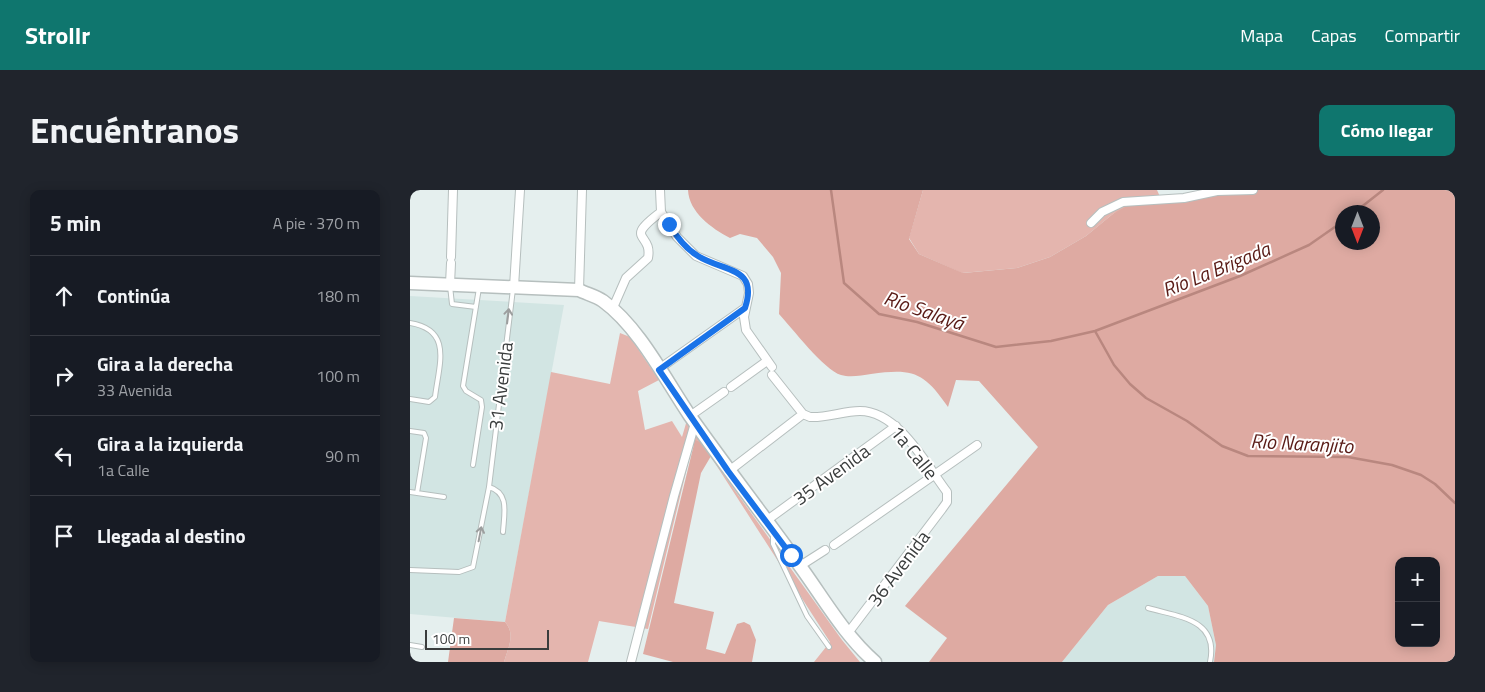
<!DOCTYPE html>
<html lang="es">
<head>
<meta charset="utf-8">
<style>
	:root { --surface:#171b24; --page:#20242c; --text:#f1f3f6; --muted:#9ea1a6; --line:#363941; --accent:#0f766e }
	body { margin:0; font-family:"Titillium Web",sans-serif; background:var(--page); color:var(--text) }
	.controls { position:absolute; right:15px; bottom:15px; display:grid; overflow:hidden; border-radius:10px; box-shadow:0 2px 12px #0003 }
	.controls button { width:45px; height:45px; display:grid; place-items:center; padding:0; border:0; border-bottom:1px solid var(--line); background:var(--surface); color:var(--text); font:25px sans-serif }
	.compass { position:absolute; left:925px; top:15px; width:45px; height:45px; border-radius:50%; background:var(--surface); box-shadow:0 2px 12px #0003; rotate:180deg }
	.scale { position:absolute; left:15px; bottom:12px; width:124px; box-sizing:border-box; padding-left:5px; border:2px solid #3a3d3d; border-top:0; font-size:14px; line-height:18px; white-space:nowrap; color:#3a3d3d; -webkit-text-stroke:4px #fff; paint-order:stroke }
	.stop { position:absolute; width:15px; height:15px; margin:-11px; border:4px solid #1a73e8; border-radius:50%; background:#fff }
	.stop.end { background:#1a73e8; border-color:#fff; box-shadow:0 1px 5px #0008 }
	.list { margin:0; padding:0; list-style:none }
	h2 { display:flex; justify-content:space-between; align-items:center; height:65px; margin:0; padding:0 20px; font-size:21px }
	h2 small { font-size:16px; font-weight:400; color:var(--muted) }
	.list li { display:grid; grid-template-columns:32px 1fr auto; gap:15px; align-items:center; box-sizing:border-box; height:80px; padding:0 20px; border-top:1px solid var(--line) }
	.list b { display:block; font-size:19px; white-space:nowrap }
	.list p { margin:0; font-size:16px; white-space:nowrap; color:var(--muted) }
	.list em { font-size:16px; font-style:normal; color:var(--muted) }
	.icon { flex:none; width:28px; height:28px; fill:none; stroke:currentColor; stroke-width:2; stroke-linecap:round; stroke-linejoin:round }
	.map { position:relative; flex:none; width:1045px; height:472px; overflow:hidden; border-radius:10px }
	header { display:flex; align-items:center; gap:30px; box-sizing:border-box; height:70px; padding:0 25px; background:var(--accent); color:#fff }
	header strong { font-size:24px }
	nav { display:flex; gap:28px; margin-inline-start:auto; font-size:18px }
	.intro { display:flex; align-items:center; justify-content:space-between; box-sizing:border-box; height:120px; padding:0 30px }
	h1 { margin:0; font-size:35px }
	.button { padding:12px 22px; border-radius:10px; background:var(--accent); color:#fff; font-size:18px; font-weight:700 }
	main { display:flex; gap:30px; padding:0 30px }
	aside { flex:1; background:var(--surface); border-radius:10px; box-shadow:0 2px 12px #0003 }
	.map>svg:first-child { display:block }
</style>
</head>
<body>
<header>
<strong>Strollr</strong>
<nav><a>Mapa</a><a>Capas</a><a>Compartir</a></nav>
</header>
<div class="intro"><h1>Encuéntranos</h1><a class="button">Cómo llegar</a></div>
<main>
<aside>
<h2>5 min<small>A pie · 370 m</small></h2>
<ul class="list">
<li><svg class="icon" aria-label="ahead" viewBox="0 0 24 24"><path d="M12 20V5M6 11l6-6 6 6"/></svg><div><b>Continúa</b></div><em>180 m</em></li>
<li><svg class="icon" aria-label="right" viewBox="0 0 24 24"><path d="M7 20v-9h11M14 6l5 5-5 5"/></svg><div><b>Gira a la derecha</b><p>33 Avenida</p></div><em>100 m</em></li>
<li><svg class="icon" aria-label="left" viewBox="0 0 24 24"><path d="M17 20v-9H6M10 6l-5 5 5 5"/></svg><div><b>Gira a la izquierda</b><p>1a Calle</p></div><em>90 m</em></li>
<li><svg class="icon" aria-label="arrive" viewBox="0 0 24 24"><path d="M6 21V4h12l-3 4 3 4H6"/></svg><div><b>Llegada al destino</b></div></li>
</ul>
</aside>
<div class="map">
<svg width="1045" height="472" viewBox="0 0 1045 472">
	<rect width="100%" height="100%" fill="#e5efee"/>
	<path fill="#d2e5e3" d="M0 106 154 115 95 432 0 424Z
		M748 386H775L798 416 806 455 804 472H652L698 415Z"/>
	<path fill="#e4b5ae" d="M513 0H747L751 9 704 23 676 46 640 67 607 78 552 83 509 64 499 48Z
		M210 143 220 147 249 190 228 201 235 240 262 231 272 247 277 230 293 253 282 257 238 439 189 431 178 472H94C98 458 106 444 95 432L141 182 200 194Z
		M301 267 432 450 450 472H404L420 452Z"/>
	<path fill="#deaaa2" fill-rule="evenodd" d="M278 0H513L499 49 509 64 553 83 607 78 640 67 676 46 704 23 732 8 846 0H1045V472H804L806 455 798 416 775 386H748L698 415 652 472H519L537 448 495 416 628 257 569 191 546 190 538 217C514 182 503 178 461 184 452 185 441 188 431 185 414 180 382 138 369 124L371 83 363 67 347 48 330 44 320 48C301 38 279 22 278 0ZM932 22H962V52H932ZM989 371H1026V453H989Z
		M285 250 293 253 301 266 291 283 264 413 304 422 296 459 315 464 327 434 334 432 340 435 346 450 342 472H263L233 464Z
		M44 428 95 432C106 444 98 458 94 472H38Z"/>
	<g fill="none" stroke-linecap="round" stroke-linejoin="round">
		<path stroke="#b9877f" stroke-width="2.5" d="M421 0 434 93 469 124 507 132 586 157 641 151 685 141 830 86 899 55 932 32
			M945 22 973 0
			M685 141 704 175 720 194 736 208 777 231 812 256 838 266 938 267 982 275 1011 285 1025 294 1045 313"/>
		<defs>
			<path id="lane" d="M40 96 42 114 66 117
				M0 133C43 140 29 174 25 207L19 212 0 209
				M0 241 14 243 16 248 7 303
				M63 275 72 217 71 210 56 201 53 196 69 98
				M79 297C100 303 94 324 93 342
				M0 302 34 307
				M363 346V354L397 426 419 457
				M0 380 49 382 63 377 79 297 103 99
				M738 418C769 427 809 429 800 472
				M0 455 12 457"/>
			<path id="street" d="M250 0 251 22 267 47 286 66 333 86 338 94 339 103 334 127 336 140 362 177
				M681 33 692 22 713 12 774 8 807 1 843 0
				M41 67 43 0
				M40 94 41 73
				M104 97 110 0
				M169 100 172 0
				M202 120 216 88 238 68C243 42 212 51 251 22
				M249 179 335 118
				M362 185 393 224 400 227C417 228 433 221 450 221 488 221 516 274 537 302V312L532 319 438 443
				M321 197 357 171
				M280 226 314 202
				M319 281 393 224
				M356 331 486 236
				M424 355 567 255
				M390 376 415 360
				M221 472 264 306 285 233"/>
			<path id="primary" d="M0 93 169 100C177 104 186 106 193 111 229 137 255 189 280 226 316 277 354 326 390 376 414 409 434 445 465 472"/>
		</defs>
		<use href="#lane" stroke="#b6bfbe" stroke-width="6"/>
		<use href="#street" stroke="#b6bfbe" stroke-width="10"/>
		<use href="#primary" stroke="#b6bfbe" stroke-width="15"/>
		<use href="#lane" stroke="#fff" stroke-width="4"/>
		<use href="#street" stroke="#fff" stroke-width="8"/>
		<use href="#primary" stroke="#fff" stroke-width="12"/>
	</g>
	<defs><path id="oneway-shaft" d="M-6 0H5M1.5-3L5.5 0L1.5 3" fill="none" stroke-width="1.6" stroke-linecap="round" stroke-linejoin="round" transform="scale(1.25)"/></defs>
	<g stroke="#9c9e9e">
		<use href="#oneway-shaft" transform="translate(98 126) rotate(-83)"/>
		<use href="#oneway-shaft" transform="translate(70 344) rotate(-79)"/>
	</g>
	<g fill="none" stroke-linecap="round" stroke-linejoin="round">
		<path stroke="#1a73e8" stroke-width="6" d="M259 34C266 46 276 59 288 66 313 82 349 76 335 118L249 180 318 281 381 365"/>
	</g>
	<g text-anchor="middle" dominant-baseline="central" stroke-width="4" stroke-linejoin="round" paint-order="stroke">
		<g font-size="19" fill="#3a3d3d" stroke="#fff">
			<text transform="translate(90 196) rotate(-83)">31 Avenida</text>
			<text transform="translate(505 262) rotate(51)">1a Calle</text>
			<text transform="translate(421 284) rotate(-36)">35 Avenida</text>
			<text transform="translate(488 378) rotate(-53)">36 Avenida</text>
		</g>
		<g font-size="20" font-style="italic" fill="#591b16" stroke="#fff">
			<text transform="translate(806 79) rotate(-22)">Río La Brigada</text>
			<text transform="translate(514 120) rotate(19)">Río Salayá</text>
			<text transform="translate(892 253) rotate(3)">Río Naranjito</text>
		</g>
	</g>
</svg>
<div class="controls">
<button>+</button>
<button>−</button>
</div>
<svg class="compass" viewBox="-18 -18 36 36"><path d="M0-13l5 13h-10z" fill="#e53935"/><path d="M0 13l5-13h-10z" fill="#9ea1a6"/></svg>
<div class="scale">100 m</div>
<div class="stop" style="left:381px;top:365px"></div>
<div class="stop end" style="left:259px;top:34px"></div>
</div>
</main>
</body>
</html>
